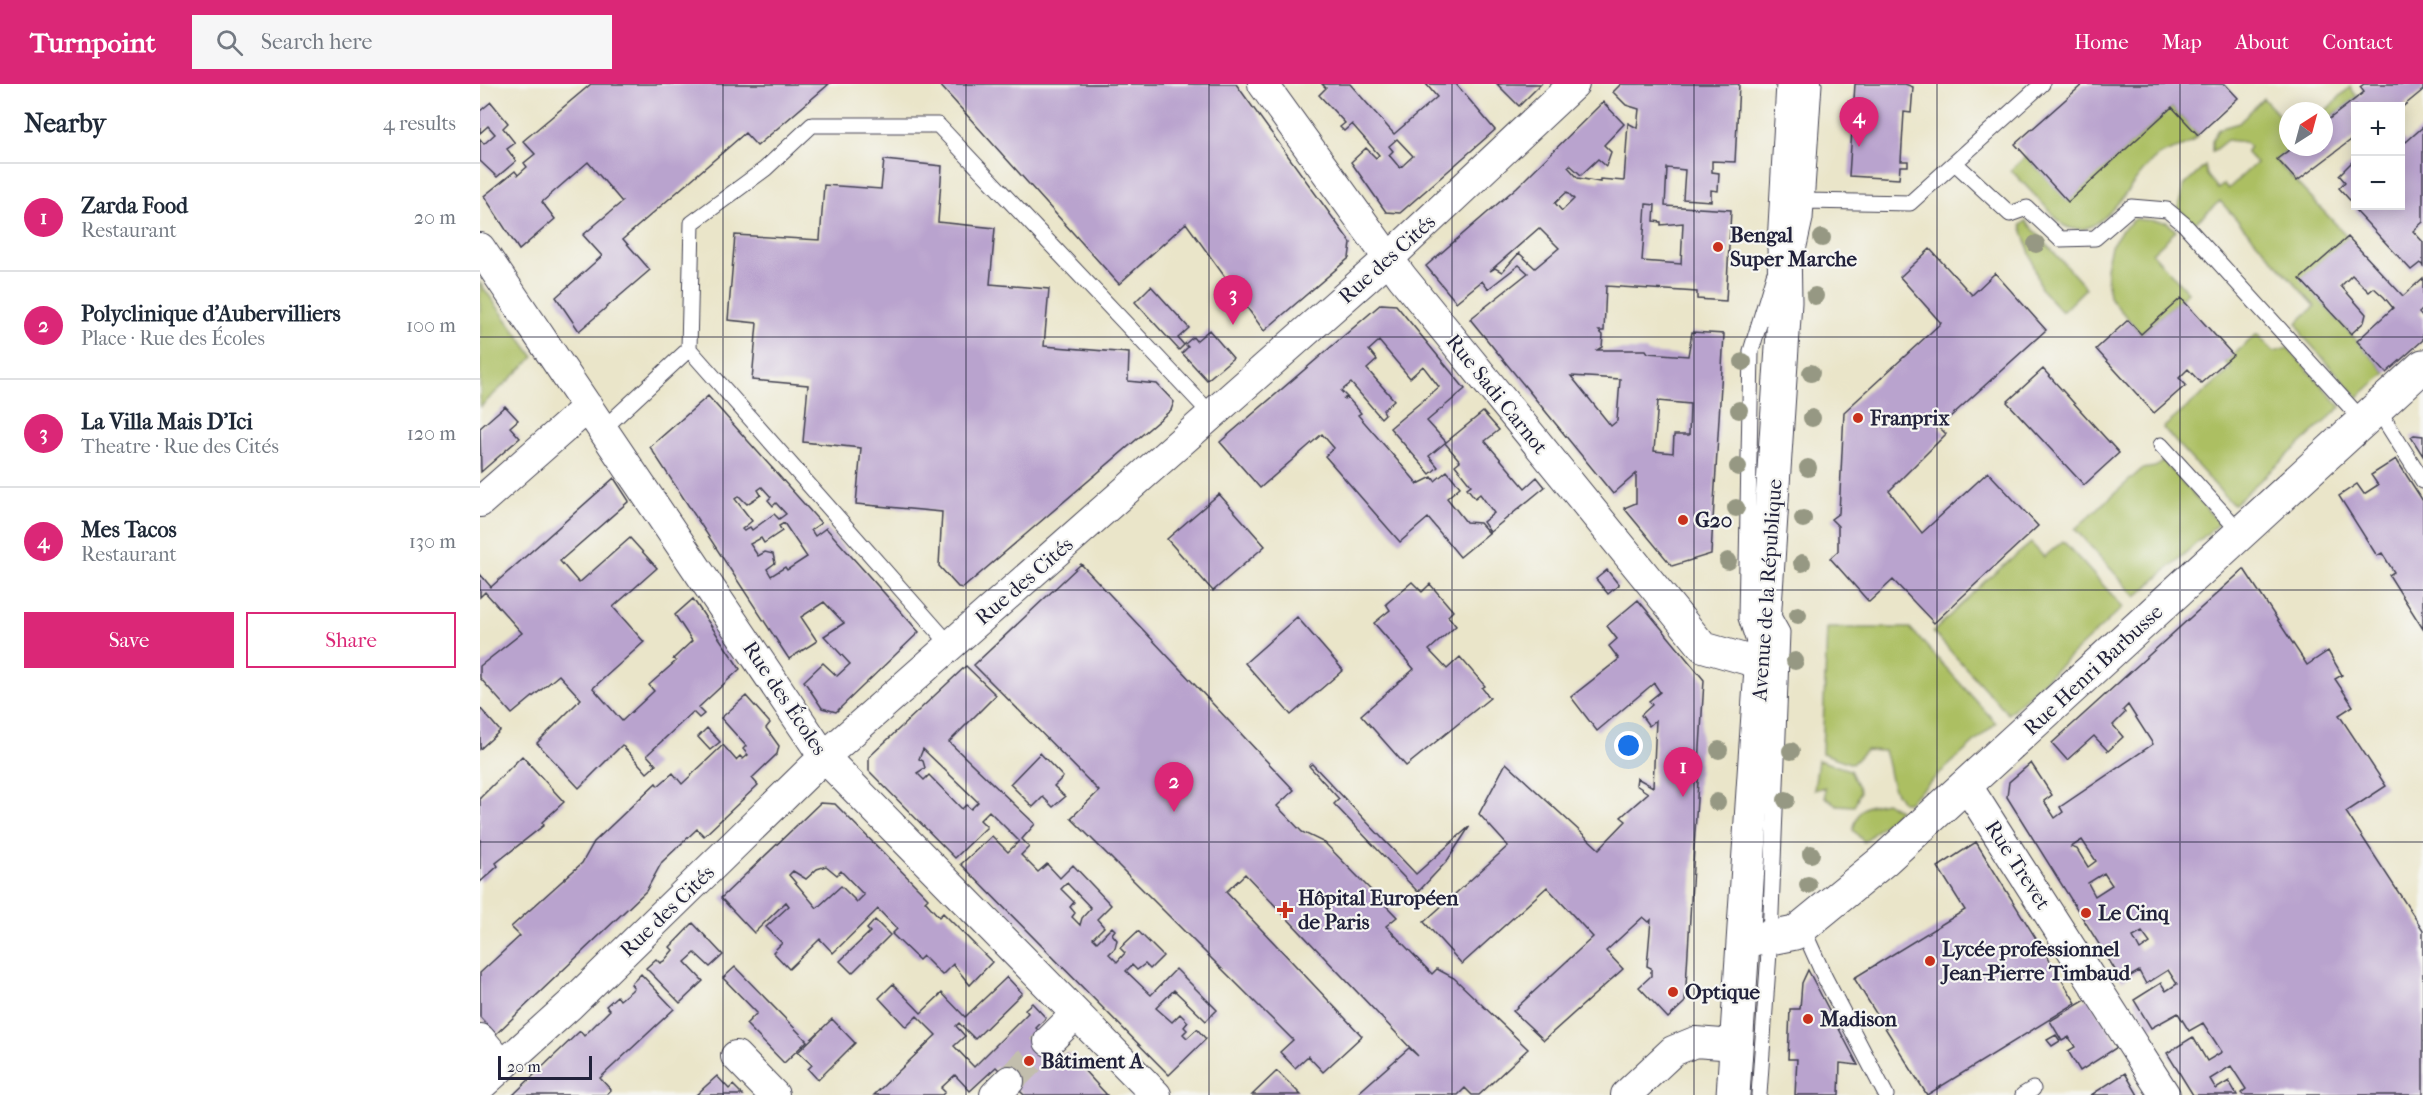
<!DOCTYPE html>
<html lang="en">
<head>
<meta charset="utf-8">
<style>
	:root { --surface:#fff; --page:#f6f6f7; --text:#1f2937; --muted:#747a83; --line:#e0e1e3; --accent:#db2777 }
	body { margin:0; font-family:"IM FELL French Canon",serif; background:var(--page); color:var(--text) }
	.controls { position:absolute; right:18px; top:18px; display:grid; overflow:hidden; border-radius:0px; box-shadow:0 3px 15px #0003 }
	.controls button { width:54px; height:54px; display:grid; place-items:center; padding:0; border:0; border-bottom:2px solid var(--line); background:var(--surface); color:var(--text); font:30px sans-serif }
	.compass { position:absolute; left:1799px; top:18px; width:54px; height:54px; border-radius:50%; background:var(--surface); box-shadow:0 3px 15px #0003; rotate:36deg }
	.scale { position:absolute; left:18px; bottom:15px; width:94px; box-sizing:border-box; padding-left:6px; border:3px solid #22223b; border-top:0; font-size:16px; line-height:21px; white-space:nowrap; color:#22223b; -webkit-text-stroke:4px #f6f6f2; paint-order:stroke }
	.you { position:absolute; left:1149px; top:662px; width:21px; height:21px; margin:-15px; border:4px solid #fff; border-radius:50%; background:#1a73e8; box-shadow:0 0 0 9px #1a73e833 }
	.badge { display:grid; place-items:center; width:39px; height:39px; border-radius:50%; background:var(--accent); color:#fff; font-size:20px; font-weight:700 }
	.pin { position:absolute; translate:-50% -50px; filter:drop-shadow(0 2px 3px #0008) }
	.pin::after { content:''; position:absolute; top:32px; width:21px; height:18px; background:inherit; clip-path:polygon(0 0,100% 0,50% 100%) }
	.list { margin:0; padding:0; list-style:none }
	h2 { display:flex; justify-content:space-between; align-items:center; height:78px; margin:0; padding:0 24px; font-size:26px }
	h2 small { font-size:20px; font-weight:400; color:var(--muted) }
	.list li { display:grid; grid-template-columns:39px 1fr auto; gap:18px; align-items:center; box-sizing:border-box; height:108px; padding:0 24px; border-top:2px solid var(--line) }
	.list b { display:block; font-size:22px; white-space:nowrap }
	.list p { margin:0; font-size:20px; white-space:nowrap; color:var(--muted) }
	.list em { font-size:20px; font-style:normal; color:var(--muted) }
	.actions { display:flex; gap:12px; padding:18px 24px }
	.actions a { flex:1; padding:14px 0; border:2px solid var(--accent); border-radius:0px; text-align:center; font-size:21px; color:var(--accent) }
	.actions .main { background:var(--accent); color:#fff }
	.icon { flex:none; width:33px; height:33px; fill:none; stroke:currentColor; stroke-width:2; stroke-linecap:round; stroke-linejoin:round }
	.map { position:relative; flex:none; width:1943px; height:1011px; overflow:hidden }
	header { display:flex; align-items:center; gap:36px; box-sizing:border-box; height:84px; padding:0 30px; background:var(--accent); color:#fff }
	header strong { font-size:28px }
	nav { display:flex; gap:33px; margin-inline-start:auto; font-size:21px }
	.search { width:420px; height:54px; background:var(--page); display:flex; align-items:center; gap:15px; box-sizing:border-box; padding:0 21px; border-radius:0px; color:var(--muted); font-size:22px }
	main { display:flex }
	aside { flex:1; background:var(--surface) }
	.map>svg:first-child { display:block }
</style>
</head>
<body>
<header>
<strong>Turnpoint</strong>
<div class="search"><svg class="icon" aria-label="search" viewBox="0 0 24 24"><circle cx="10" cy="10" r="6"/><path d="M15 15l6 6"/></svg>Search here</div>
<nav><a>Home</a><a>Map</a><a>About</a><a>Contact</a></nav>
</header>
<main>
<aside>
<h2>Nearby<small>4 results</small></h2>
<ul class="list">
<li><span class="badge">1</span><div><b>Zarda Food</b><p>Restaurant</p></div><em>20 m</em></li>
<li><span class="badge">2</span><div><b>Polyclinique d'Aubervilliers</b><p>Place · Rue des Écoles</p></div><em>100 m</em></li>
<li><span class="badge">3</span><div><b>La Villa Mais D’Ici</b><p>Theatre · Rue des Cités</p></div><em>120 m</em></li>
<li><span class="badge">4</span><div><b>Mes Tacos</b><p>Restaurant</p></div><em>130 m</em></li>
</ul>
<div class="actions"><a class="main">Save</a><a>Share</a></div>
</aside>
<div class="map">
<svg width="1943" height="1011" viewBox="0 0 1943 1011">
	<rect width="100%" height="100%" fill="#f6f6f2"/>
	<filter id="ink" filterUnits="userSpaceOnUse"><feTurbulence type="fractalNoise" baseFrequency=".0167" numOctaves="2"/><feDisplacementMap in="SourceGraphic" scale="12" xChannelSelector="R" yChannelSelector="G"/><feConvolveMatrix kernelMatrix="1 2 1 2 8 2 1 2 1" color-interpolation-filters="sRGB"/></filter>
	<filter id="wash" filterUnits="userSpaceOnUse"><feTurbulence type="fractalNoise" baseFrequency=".008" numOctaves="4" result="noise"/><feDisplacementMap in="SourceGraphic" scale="24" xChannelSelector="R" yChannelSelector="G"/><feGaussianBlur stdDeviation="1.35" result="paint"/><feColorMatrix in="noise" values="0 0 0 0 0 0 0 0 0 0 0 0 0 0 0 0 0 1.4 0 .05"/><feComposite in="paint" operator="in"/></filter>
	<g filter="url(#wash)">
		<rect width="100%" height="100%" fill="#eae5c9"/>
		<path fill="#acbf62" stroke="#67704e" stroke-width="1.5" d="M1870 3 1877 13 1844 38V28Z
			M1783 14 1808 41V63H1812L1795 76 1868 153 1821 195 1906 289 1878 313 1823 252 1817 239 1835 222 1740 117 1714 140 1698 124 1704 102 1725 82 1727 91 1738 105 1744 100 1748 105 1776 79 1766 68 1770 63 1764 58 1747 56 1732 68V57L1738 45 1759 39Z
			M1692 23 1718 51C1708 66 1691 63 1677 73 1652 91 1622 164 1583 141L1531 86 1546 72 1588 117Z
			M1655 135 1687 138 1696 147 1672 169 1708 208 1661 250 1629 213 1626 183 1631 162 1641 147Z
			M1546 137 1606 204 1582 228 1561 205 1541 141Z
			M0 199 54 273 0 323Z
			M1777 250 1793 268 1808 264 1861 323 1753 421 1683 344 1751 285 1745 278Z
			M1683 377 1739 439 1656 513 1595 445 1662 385 1675 383Z
			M1583 457 1643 523 1528 630 1453 548 1504 498 1551 459 1564 473Z
			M1347 544H1430L1516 639 1428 718H1422C1407 699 1412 689 1404 667L1386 666 1372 680 1342 669Z
			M1338 676 1370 686 1380 708 1374 722 1357 721 1345 713V703L1334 706Z
			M1406 718 1419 726 1384 758 1373 746C1380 721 1382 723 1406 718Z"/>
		<g id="blocks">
			<path fill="#b9a3ce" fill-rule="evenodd" d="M111 0H349L277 62 265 49 143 155 170 186 99 247 76 213 122 172 103 151 142 118 108 78 62 118 75 135 39 166 4 112 35 87 38 91 47 83 44 79 55 70 43 57Z
				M459 0H756L871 159 869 174 784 247 706 139 639 200Z
				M842 0H870L914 50 957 13 946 0H976L1015 46 920 129 906 128 871 78 886 64 896 74 899 71 872 40 864 47 860 43 865 39 839 11 846 4ZM917 55 933 72 920 84 909 71 913 67 909 62Z
				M1017 0H1061L1039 22Z
				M1141 0H1259L1255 78 1232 77V88L1239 89 1238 107 1231 106V117L1203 115 1205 86 1187 84 1185 122 1251 126 1246 217 1217 215V208L1126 202 1124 247H1119L1123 251 1122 263 1117 266H1166L1168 269 1208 272 1212 248 1244 250 1231 470 1192 482 1144 424 1156 419V390L1133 410 990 235 1048 189 1039 181 1008 205 1002 197 976 218 946 182 1037 103 1123 18 1144 40 1124 61 1131 68 1126 82 1118 75 1101 91 1090 81 1088 83 1098 94 1120 98V95L1144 97 1148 39 1157 44 1159 25 1146 21 1133 8ZM1087 108 1094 115 1082 127 1075 119ZM1166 120 1175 121 1174 137 1181 138V141L1203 139 1201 180 1162 177ZM1059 144 1079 164 1055 184 1039 169 1022 188 1015 184 1010 187ZM1091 292 1140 295 1137 337 1131 342ZM1178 317 1210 320 1209 351H1194L1193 369 1174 367Z
				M1375 0H1425L1433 3 1431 29 1424 28 1421 77H1428V82H1420L1419 95 1369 92Z
				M1603 0H1745L1758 14 1718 51 1692 23 1588 118 1535 60Z
				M1884 0H1943V6L1920 25V22H1875V53L1817 97 1797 75 1813 63H1844V39L1884 8 1880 3Z
				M11 18 28 39 23 44 35 59 27 65 36 77 17 93 0 77V55L4 60 15 50 8 42 0 49V27Z
				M1943 43V138L1933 147 1943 158V182L1940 179 1931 186 1875 126 1877 124 1859 104 1865 98 1859 91 1874 76 1875 122H1920V51L1926 58Z
				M404 76 462 82 458 138 515 144 510 200 569 205 564 262 649 269 648 297 677 300 694 318 691 326 483 504 478 503 459 482 462 428 376 420 381 364 323 358 328 301 272 296 277 239 248 236 255 151 340 156 344 101 401 105Z
				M1868 153 1923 212 1943 194V225L1939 229 1943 234V256L1906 289 1877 257 1913 224 1904 213 1894 204 1889 208 1872 191 1861 202 1886 230 1884 238 1871 250 1820 195Z
				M1450 165 1492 211 1515 189 1566 246 1459 343 1466 350 1409 407 1442 449 1508 388 1558 442 1454 539 1413 496 1389 518 1350 474 1358 467V442L1351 435 1359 429 1364 328 1461 239 1420 193Z
				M671 202 709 244 698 254 704 261 699 266 655 218Z
				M1701 214 1753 271 1721 299 1708 285 1699 294 1706 301 1674 329 1616 265 1648 236 1661 250Z
				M901 220 916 221 985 305 947 337 966 358 949 372 958 383 950 390 910 344 959 303 943 282 930 294 899 257 889 266 897 276 887 285 914 316 903 326 905 330 901 334 871 299 861 307 867 313 863 315 868 314 881 329 878 331 938 400 952 393 955 397 967 387 980 403 967 414 986 438 1000 439 1009 449 980 473 948 434 920 458 845 372 854 364 842 350 780 404 740 358Z
				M729 246 753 274 727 296 702 269 708 263 705 260 713 253 716 257Z
				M1563 285 1639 369 1604 401 1527 318Z
				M228 312 341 439 331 446 335 452 346 444 439 548 356 628 342 624 324 597 343 579 357 592 370 580 344 552 364 539 344 518 321 533 337 557 309 575 170 363ZM282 403 291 413 288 416 293 422 296 419 306 430 299 435 294 430 272 446 270 443 264 447 262 445 272 437 255 415 259 412 267 420 281 411 278 406ZM304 439 327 473 307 486 305 483 291 492 287 485 295 479 293 470 285 468 278 472 270 460 281 454 284 459 302 447 299 442Z
				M25 322 38 336 30 343 40 354 1 388 0 344Z
				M1003 328 1019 346 1005 357 1045 404 1057 393 1065 403 1010 448 1003 438 1014 429 1000 410 995 414 987 404 991 401 975 381 980 377 965 359Z
				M1934 351 1943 352V372L1931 353Z
				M1916 375 1943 417V545L1909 491 1914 488 1902 469 1897 472 1859 412 1877 400 1884 410 1898 401 1891 391Z
				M134 394 149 417 80 477 99 499 150 454 177 484 133 523 164 558 113 604 142 637 174 607 169 601 196 577 193 575 212 557 195 531 213 515 260 585 218 624 224 630 219 634 213 628 167 671 176 681 167 689 142 661 99 704 57 659 101 615 79 591 32 630 0 594V582L42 549 5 508 0 513V490L11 503Z
				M739 410 785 462 733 507 687 455Z
				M601 480 814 706 797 722 822 748 845 759 917 833 906 842 952 890 957 885 974 894 1048 965 999 1011H992L985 1004 978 1011H876L929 964 938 972 765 790 746 808 882 952 843 988 828 972 815 984 800 968 813 956 591 734 619 707 494 581Z
				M1764 485 1827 581 1848 567 1862 591 1855 595 1873 622 1859 631 1906 702 1866 728 1943 846V1011H1763L1761 1009 1766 1005 1751 982 1730 995 1736 1005 1749 997 1757 1011H1713L1687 969 1713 953 1727 977 1742 968 1723 939 1709 947 1698 929 1671 944 1654 916 1681 899 1686 907 1697 900 1688 886 1666 900 1659 887 1642 897 1527 713 1529 698 1551 679 1572 711 1564 717 1575 734 1583 728 1580 723 1673 660 1648 621 1643 626 1645 629 1633 641 1643 653 1628 667 1614 652 1587 676 1572 659ZM1602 756 1616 777 1608 783 1597 765 1591 763ZM1624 789 1632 801 1615 812 1608 799ZM1662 848 1670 859 1660 866 1653 853Z
				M1127 486 1139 501 1128 510 1116 495Z
				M932 498 942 508 950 500 973 527 968 532 976 542 949 566 967 585 980 573 1005 602 1002 604 1010 614 926 682 881 631 934 585 894 539 910 526 906 520Z
				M1158 516 1224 596 1205 918 1188 934 1159 903 1171 892V884L1167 882 1171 836 1169 838 1163 833 1126 867 1143 885 1064 956 1033 927 1113 853 1067 803 982 880 944 838 1028 762 999 730 1026 679 1119 765 1146 737 1141 733 1168 709 1156 701 1157 694 1173 703 1176 636 1169 642 1161 631 1172 621 1169 617 1180 608 1174 599 1117 647 1091 613 1139 575 1129 562 1137 555 1127 542Z
				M817 533 863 586 811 631 765 579Z
				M486 582 516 611 469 658 555 740 542 755 549 763 541 771 558 788 567 780 580 794 593 781 631 821 617 835 624 843 613 854 617 858 632 843 635 846 632 850 637 856 635 864 629 870 637 878 645 869 640 864 658 847 683 872 670 885 665 880 657 886 652 881 646 887 671 911 696 885 737 926 726 937 694 906 676 924 692 938 700 930 708 938 704 943 707 946 703 950 707 954 717 945 726 955 689 991 481 780 512 752 528 768 539 757 509 727 500 736 507 743 475 774 389 687V673ZM443 665 498 718 491 725 486 721 482 725 449 691 444 696 437 689 445 684 443 677 439 675ZM587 799 611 824 602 834 600 841 592 833 595 829 590 823 594 818 581 805Z
				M266 612 290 639 286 644 299 662 297 670 272 694 278 701 224 752 217 745 182 778 166 807 16 950 0 933V889L40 852 31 843 102 779 114 758 176 699 178 702 193 689 202 700 243 661 256 676 260 672 263 675 268 671 263 665 266 662 241 634Z
				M0 624 20 647 0 665Z
				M227 644 240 658 230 666 218 653Z
				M560 669 583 693 574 702 585 713 573 723 563 713 553 723 530 700Z
				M42 672 84 718 62 738 64 741 16 779 18 782 0 798V714Z
				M832 680 936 790 990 742 967 777 938 808 854 720 859 715 829 682Z
				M340 719 355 720 448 814 445 817 459 833 463 829 512 878 490 901 473 880 462 891 443 872 439 876 412 850 417 845 398 825 353 869 340 855 309 885 293 868 302 859 286 843 309 822 306 818 274 849 241 814ZM346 782 357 791 361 787 384 811 377 818 361 802 337 824 309 791 313 787 326 795 337 785Z
				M1496 758 1596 919 1447 1011 1374 894 1485 826 1458 783Z
				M395 836 410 851 372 889 360 877 390 848 387 845Z
				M213 839 243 871 230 883 215 869 205 878 223 897 200 919 166 884 176 875 180 879 184 877 193 866 190 863Z
				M255 883 327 957 304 979 266 940 277 929 243 894Z
				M1328 886 1378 981 1360 979 1359 1011H1315L1317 975H1308L1310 925H1320L1322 899Z
				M161 890 194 925 120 994 131 1006 126 1011H33L100 947 104 952 130 926 126 922 137 912 140 916 151 907 154 904 151 900Z
				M527 893 542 909 495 955 479 939 476 942 485 952 474 962 494 983 548 929 545 925 552 919 566 934 556 944 583 971 587 968 627 1011H544L516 983 490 1007 475 991 461 1004 465 1008 462 1011H394L456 951 437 932 426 943 399 914 413 900 441 929 462 909 485 933Z
				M1609 914 1639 962 1600 987 1588 967 1595 963 1589 953 1582 957 1570 937Z
				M352 935 375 959 338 996 328 985 332 981 318 968Z
				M1576 951 1580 957 1572 962 1567 956Z
				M797 987 821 1011H772Z
				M1645 989 1658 1011H1611Z
				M237 992 249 1005 253 1001 263 1011H216Z"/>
		</g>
	</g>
	<g filter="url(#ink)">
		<use href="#blocks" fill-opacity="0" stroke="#403f50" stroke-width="1.5"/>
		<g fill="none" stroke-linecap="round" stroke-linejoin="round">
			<path stroke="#c2bead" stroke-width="30" stroke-dasharray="30 15" stroke-linecap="butt" d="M529 997 569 957"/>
			<defs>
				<path id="lane" d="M1475 79 1530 130 1547 124 1580 155 1615 154 1651 123 1687 126 1704 140 1883 337
					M1326 117 1430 119 1562 0
					M1317 171 1325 135 1334 0
					M1897 324 1943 397
					M123 345 209 265
					M1681 361 1761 449
					M1273 555 1266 534 1271 267 1294 191
					M471 562 209 265 212 139 285 85 332 41H458L732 331
					M1322 843 1345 894 1406 1011
					M1279 1011 1290 854 1302 548 1291 528
					M1543 1011 1553 1005"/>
				<path id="street" d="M783 0 922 193 1223 563 1282 580
					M0 164 344 673 676 1011
					M0 418 108 323
					M1487 702 1685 1011
					M0 955 22 981
					M569 957 596 930
					M256 972 294 1011
					M0 1002 90 921 344 673 908 175 1094 0
					M515 1011 529 997
					M1146 1011 1193 967 1215 958 1255 961"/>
				<path id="secondary" d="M1265 854H1290L1315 849 1403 777 1943 282
					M1253 1011 1305 218 1304 160 1313 0"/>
			</defs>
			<use href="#lane" stroke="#403f50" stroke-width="17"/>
			<use href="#street" stroke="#403f50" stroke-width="32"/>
			<use href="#secondary" stroke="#403f50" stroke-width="35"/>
			<use href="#lane" stroke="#fff" stroke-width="15"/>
			<use href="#street" stroke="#fff" stroke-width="30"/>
			<use href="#secondary" stroke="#fff" stroke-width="33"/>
		</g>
		<g fill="#969883">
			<circle cx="1342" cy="154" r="9"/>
			<circle cx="1556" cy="160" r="9"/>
			<circle cx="1335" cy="212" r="9"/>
			<circle cx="1263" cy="278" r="9"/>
			<circle cx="1331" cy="289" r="9"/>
			<circle cx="1259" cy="326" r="9"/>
			<circle cx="1332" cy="334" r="9"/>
			<circle cx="1258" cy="383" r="9"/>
			<circle cx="1328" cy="384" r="9"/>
			<circle cx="1256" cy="424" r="9"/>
			<circle cx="1323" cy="435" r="9"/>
			<circle cx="1248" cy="477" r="9"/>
			<circle cx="1322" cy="479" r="9"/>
			<circle cx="1318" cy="531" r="9"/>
			<circle cx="1315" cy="577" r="9"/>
			<circle cx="1239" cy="666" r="9"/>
			<circle cx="1311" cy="667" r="9"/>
			<circle cx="1306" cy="716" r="9"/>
			<circle cx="1237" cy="718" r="9"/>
			<circle cx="1331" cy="770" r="9"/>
			<circle cx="1328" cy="801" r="9"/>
		</g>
	</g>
	<path fill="none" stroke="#22223b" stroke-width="1.5" stroke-opacity="0.55" d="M243 0V1011M486 0V1011M729 0V1011M972 0V1011M1214 0V1011M1457 0V1011M1700 0V1011M0 253H1943M0 506H1943M0 758H1943"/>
	<g fill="#c8321e" stroke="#f6f6f2" stroke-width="2">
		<circle cx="1238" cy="163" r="6"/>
		<circle cx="1378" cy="334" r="6"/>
		<circle cx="1203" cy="436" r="6"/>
		<path d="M802 817h6v6h6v6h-6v6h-6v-6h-6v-6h6z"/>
		<circle cx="1606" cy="829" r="6"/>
		<circle cx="1450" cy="877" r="6"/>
		<circle cx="1193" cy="908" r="6"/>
		<circle cx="1328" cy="935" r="6"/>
		<circle cx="549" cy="977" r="6"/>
	</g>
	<g text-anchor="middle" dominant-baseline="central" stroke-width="4.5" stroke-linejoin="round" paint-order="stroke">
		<g font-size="21" font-weight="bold" fill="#22223b" stroke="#f6f6f2" text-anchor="start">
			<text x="1250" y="151">Bengal<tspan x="1250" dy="24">Super Marche</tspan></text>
			<text x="1390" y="334">Franprix</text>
			<text x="1215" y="436">G20</text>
			<text x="818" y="814">Hôpital Européen<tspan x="818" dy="24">de Paris</tspan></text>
			<text x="1618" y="829">Le Cinq</text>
			<text x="1462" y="865">Lycée professionnel<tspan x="1462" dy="24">Jean-Pierre Timbaud</tspan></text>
			<text x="1205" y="908">Optique</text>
			<text x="1340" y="935">Madison</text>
			<text x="561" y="977">Bâtiment A</text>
		</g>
		<g font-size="21" fill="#22223b" stroke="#f6f6f2">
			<text transform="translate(907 175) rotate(-42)">Rue des Cités</text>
			<text transform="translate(1017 310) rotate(51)">Rue Sadi Carnot</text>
			<text transform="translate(544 497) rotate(-41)">Rue des Cités</text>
			<text transform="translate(1287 506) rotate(-86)">Avenue de la République</text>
			<text transform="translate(1613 586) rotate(-43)">Rue Henri Barbusse</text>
			<text transform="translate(305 614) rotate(56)">Rue des Écoles</text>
			<text transform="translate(1538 781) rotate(57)">Rue Trevet</text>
			<text transform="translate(187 827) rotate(-44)">Rue des Cités</text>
		</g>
	</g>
</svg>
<div class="controls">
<button>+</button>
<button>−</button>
</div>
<svg class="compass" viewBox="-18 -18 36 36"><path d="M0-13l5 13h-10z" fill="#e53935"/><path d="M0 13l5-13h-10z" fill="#747a83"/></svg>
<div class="scale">20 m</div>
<div class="you"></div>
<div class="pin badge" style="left:1203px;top:713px">1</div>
<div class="pin badge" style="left:694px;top:728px">2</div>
<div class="pin badge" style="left:753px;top:241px">3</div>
<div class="pin badge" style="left:1379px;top:63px">4</div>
</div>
</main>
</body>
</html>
